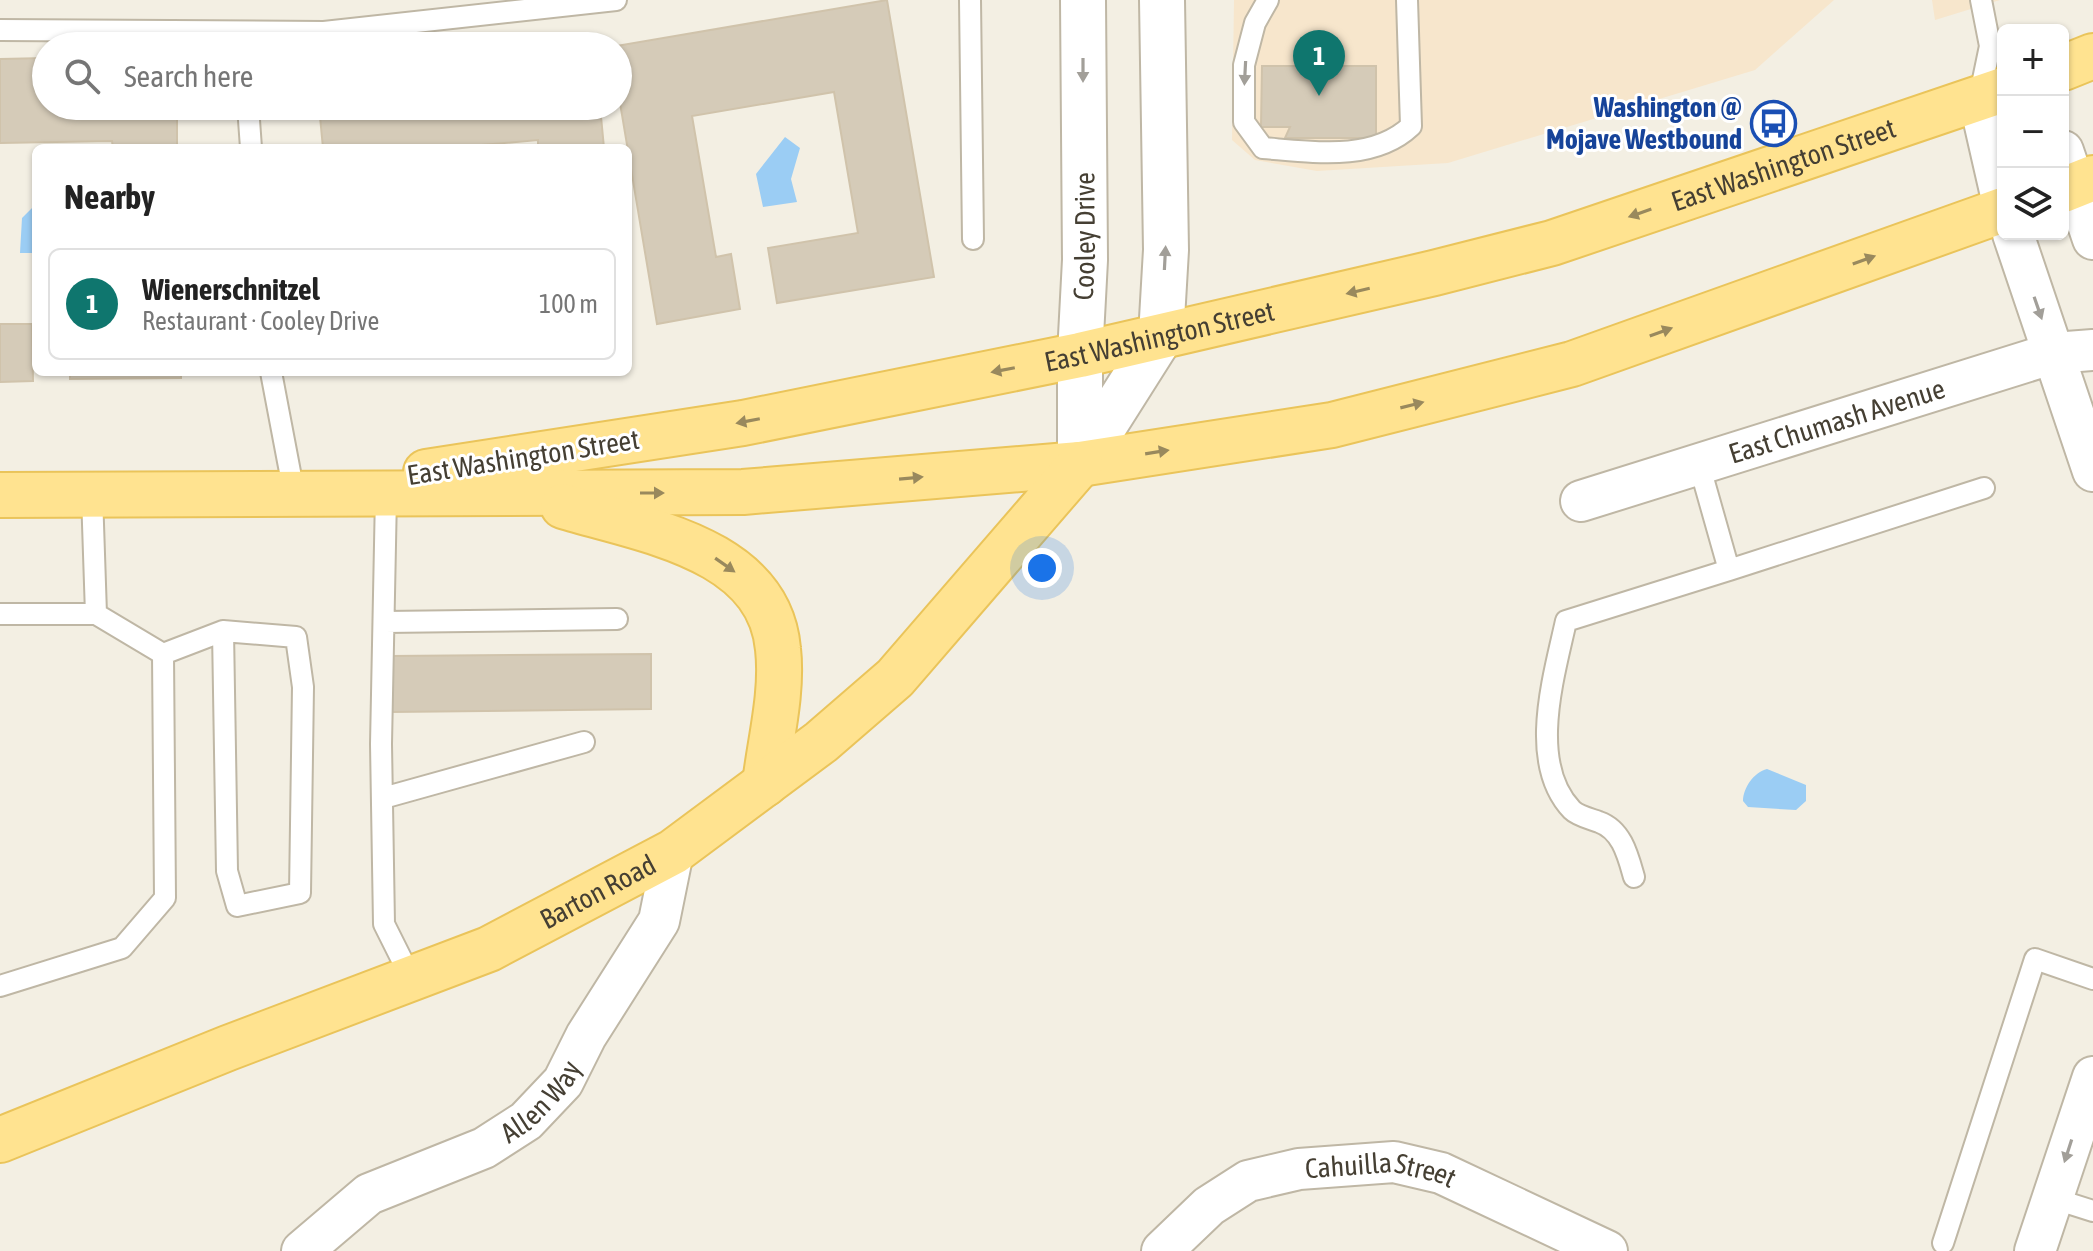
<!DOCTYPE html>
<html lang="en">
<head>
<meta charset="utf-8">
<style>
	:root { --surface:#fff; --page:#f2f2f2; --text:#222; --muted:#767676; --line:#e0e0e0; --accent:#0f766e }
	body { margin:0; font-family:"Asap Condensed",sans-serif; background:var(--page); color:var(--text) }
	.controls { position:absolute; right:24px; top:24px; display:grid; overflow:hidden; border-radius:12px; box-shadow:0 2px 6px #0004 }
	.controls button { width:72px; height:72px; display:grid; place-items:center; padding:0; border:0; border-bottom:2px solid var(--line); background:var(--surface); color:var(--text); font:40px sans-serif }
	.you { position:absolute; left:1042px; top:568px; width:28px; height:28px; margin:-20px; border:6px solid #fff; border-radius:50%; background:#1a73e8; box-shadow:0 0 0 12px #1a73e833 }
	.badge { display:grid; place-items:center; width:52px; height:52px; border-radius:50%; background:var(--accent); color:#fff; font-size:26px; font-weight:700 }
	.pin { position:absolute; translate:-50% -66px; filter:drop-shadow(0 2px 4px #0008) }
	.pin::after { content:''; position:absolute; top:42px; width:28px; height:24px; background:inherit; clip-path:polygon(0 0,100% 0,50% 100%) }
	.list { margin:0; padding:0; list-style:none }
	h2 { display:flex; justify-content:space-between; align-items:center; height:104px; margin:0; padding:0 32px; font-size:34px }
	h2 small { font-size:26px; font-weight:400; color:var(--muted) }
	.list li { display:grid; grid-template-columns:52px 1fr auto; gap:24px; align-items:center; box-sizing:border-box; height:112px; margin:0 16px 16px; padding:0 16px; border:2px solid var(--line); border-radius:12px }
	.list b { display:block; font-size:30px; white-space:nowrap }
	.list p { margin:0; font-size:26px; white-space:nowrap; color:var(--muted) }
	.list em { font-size:26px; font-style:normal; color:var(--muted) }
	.icon { flex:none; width:44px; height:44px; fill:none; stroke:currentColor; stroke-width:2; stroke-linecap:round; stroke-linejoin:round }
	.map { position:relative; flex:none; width:2093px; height:1251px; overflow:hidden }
	.search { position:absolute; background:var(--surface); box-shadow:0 2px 6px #0004; left:32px; top:32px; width:600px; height:88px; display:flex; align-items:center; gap:20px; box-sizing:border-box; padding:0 28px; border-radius:44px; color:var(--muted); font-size:30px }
	.panel { position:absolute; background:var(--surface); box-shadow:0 2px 6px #0004; left:32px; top:144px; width:600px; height:232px; border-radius:12px }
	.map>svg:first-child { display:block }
</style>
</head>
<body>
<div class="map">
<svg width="2093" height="1251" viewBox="0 0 2093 1251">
	<rect width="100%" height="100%" fill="#f3efe3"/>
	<path fill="#f7e6cc" d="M1234 0H1834L1755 70 1448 163 1317 171 1255 160 1232 140Z
		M1932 0H2000L1935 20Z"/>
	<path fill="#9bcdf4" d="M785 137 800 148 791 179 797 202 763 207 756 174Z
		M36 204V253H20L22 218Z
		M1767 769 1806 785V801L1796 810 1748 807 1743 801C1743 788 1754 772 1767 769Z"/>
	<path fill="#d5cbb8" stroke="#d0c3ab" stroke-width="2" d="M887 0 934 277 777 303 768 248 858 233 834 92 692 116 716 257 731 254 740 309 657 324 618 91 616 46Z
		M46 58V106H177V148H113L112 141 0 143V59Z
		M1262 66H1376V138H1285L1290 127H1261Z
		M319 106H600L604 148H538V140L447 148H323Z
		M0 324H32L33 381 0 382Z
		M70 372H181V378L70 379Z
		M651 654V709L391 712V656Z"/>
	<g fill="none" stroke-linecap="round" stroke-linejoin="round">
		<defs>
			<path id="service" d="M970 0 973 239
				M1268 0 1255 23 1244 65V122L1263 148C1312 152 1373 162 1411 126L1407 0
				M0 30 324 32 616 0
				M1979 99 1990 46 1981 0
				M248 106 251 148
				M271 372 294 493
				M92 494 96 614 163 654
				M386 495 381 744 384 924 411 978
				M1729 570 1984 488
				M0 614H96
				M385 622 617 619
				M383 798 584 742
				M1634 877C1628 856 1622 830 1599 822 1591 819 1578 816 1572 810 1527 763 1554 676 1566 621L1729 570 1699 464
				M0 986 122 948 165 898 163 654 223 631 296 637 303 687 300 893 237 906 227 871 223 631
				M2052 1198 2093 1211
				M1943 1243 2035 959 2093 979"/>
			<g id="minor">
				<path d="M1979 99 2003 204"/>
				<path d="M2063 151 2093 239"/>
				<path d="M2013 234 2093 471"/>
				<path id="s1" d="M1581 501 2054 353 2093 350"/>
				<path id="s2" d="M302 1251 369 1194 484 1148 526 1121 563 1082 586 1036 659 921 673 852"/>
				<path id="s3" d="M1162 1251 1209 1206 1248 1181 1299 1169 1394 1162 1441 1173 1607 1251"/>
				<path d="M2035 1251 2093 1077"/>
			</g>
			<g id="tertiary">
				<path d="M1080 464 1161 336 1166 250 1162 0"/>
				<path id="s4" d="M1080 464V355L1085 260 1083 0"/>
			</g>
			<g id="primary">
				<path d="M2063 68 2093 56"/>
				<path d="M2063 190 2093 178"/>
				<path id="s5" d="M426 472 743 423 1080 355 1434 273 1552 243 2003 90"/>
				<path d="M0 495 743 492 1080 464 1332 425 1572 364 2003 210"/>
				<path d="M563 506C641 530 769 547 778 649 783 693 770 741 765 784"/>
				<path id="s6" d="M0 1140 228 1048 489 949 673 852 821 742 895 678 1080 464"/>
			</g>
		</defs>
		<use href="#service" stroke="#bfb7a5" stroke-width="24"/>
		<use href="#minor" stroke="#bfb7a5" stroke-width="44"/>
		<use href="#tertiary" stroke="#bfb7a5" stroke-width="48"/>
		<use href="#primary" stroke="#eac45a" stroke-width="48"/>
		<use href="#service" stroke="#fff" stroke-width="20"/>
		<use href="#minor" stroke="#fff" stroke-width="40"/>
		<use href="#tertiary" stroke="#fff" stroke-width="44"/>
		<use href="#primary" stroke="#ffe390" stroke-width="44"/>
	</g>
	<defs><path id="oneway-solid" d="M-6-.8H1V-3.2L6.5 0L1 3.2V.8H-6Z" transform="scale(2)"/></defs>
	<g fill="#a29f99">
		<use href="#oneway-solid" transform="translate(1083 70) rotate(90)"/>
		<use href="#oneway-solid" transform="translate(1245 73) rotate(93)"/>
		<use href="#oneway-solid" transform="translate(1165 258) rotate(-87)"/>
		<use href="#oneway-solid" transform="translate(2038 308) rotate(71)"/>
		<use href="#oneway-solid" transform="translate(2068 1151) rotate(108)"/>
	</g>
	<g fill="#99895d">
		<use href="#oneway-solid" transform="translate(1640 213) rotate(161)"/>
		<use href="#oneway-solid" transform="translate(1864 260) rotate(-20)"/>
		<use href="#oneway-solid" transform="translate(1358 291) rotate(167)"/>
		<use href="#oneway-solid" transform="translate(1661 332) rotate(-20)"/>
		<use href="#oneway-solid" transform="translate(1003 370) rotate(169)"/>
		<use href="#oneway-solid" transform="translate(1412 405) rotate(-14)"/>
		<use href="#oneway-solid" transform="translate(748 421) rotate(169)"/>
		<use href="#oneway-solid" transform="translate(1157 452) rotate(-9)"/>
		<use href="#oneway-solid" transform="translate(911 478) rotate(-5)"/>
		<use href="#oneway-solid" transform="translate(652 493)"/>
		<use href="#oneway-solid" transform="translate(725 565) rotate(35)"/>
	</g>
	<defs>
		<symbol id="bus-ring" viewBox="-11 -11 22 22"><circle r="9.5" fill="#fff" stroke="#1a4fb4" stroke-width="1.5"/><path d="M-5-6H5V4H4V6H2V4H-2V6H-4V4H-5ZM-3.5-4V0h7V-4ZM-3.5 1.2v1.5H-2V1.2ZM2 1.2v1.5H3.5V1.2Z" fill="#1a4fb4"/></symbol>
	</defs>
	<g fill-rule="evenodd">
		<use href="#bus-ring" x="1748" y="98" width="51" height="51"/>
	</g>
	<g text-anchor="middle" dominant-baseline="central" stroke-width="6" stroke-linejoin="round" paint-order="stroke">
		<g font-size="28" font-weight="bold" fill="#164399" stroke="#fff" text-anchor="end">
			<text x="1742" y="107">Washington @<tspan x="1742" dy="32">Mojave Westbound</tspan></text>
		</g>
		<g font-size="28" fill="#453f33" stroke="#fff">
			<text stroke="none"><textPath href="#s5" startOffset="1394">East Washington Street</textPath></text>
			<text stroke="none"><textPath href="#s4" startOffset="228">Cooley Drive</textPath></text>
			<text stroke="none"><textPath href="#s5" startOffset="746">East Washington Street</textPath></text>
			<text stroke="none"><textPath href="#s1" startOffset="268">East Chumash Avenue</textPath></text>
			<text transform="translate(523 457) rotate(-9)">East Washington Street</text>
			<text stroke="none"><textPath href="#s6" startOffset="648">Barton Road</textPath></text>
			<text stroke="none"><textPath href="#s2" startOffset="286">Allen Way</textPath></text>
			<text stroke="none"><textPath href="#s3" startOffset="246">Cahuilla Street</textPath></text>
		</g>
	</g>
</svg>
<div class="controls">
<button>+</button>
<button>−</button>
<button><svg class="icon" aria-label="layers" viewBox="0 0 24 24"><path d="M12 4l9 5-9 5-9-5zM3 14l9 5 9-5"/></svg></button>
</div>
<div class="you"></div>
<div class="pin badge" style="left:1319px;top:96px">1</div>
<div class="search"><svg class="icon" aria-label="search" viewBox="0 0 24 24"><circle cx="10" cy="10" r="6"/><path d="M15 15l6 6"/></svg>Search here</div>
<section class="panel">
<h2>Nearby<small></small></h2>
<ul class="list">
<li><span class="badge">1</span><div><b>Wienerschnitzel</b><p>Restaurant · Cooley Drive</p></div><em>100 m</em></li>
</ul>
</section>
</div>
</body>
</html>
